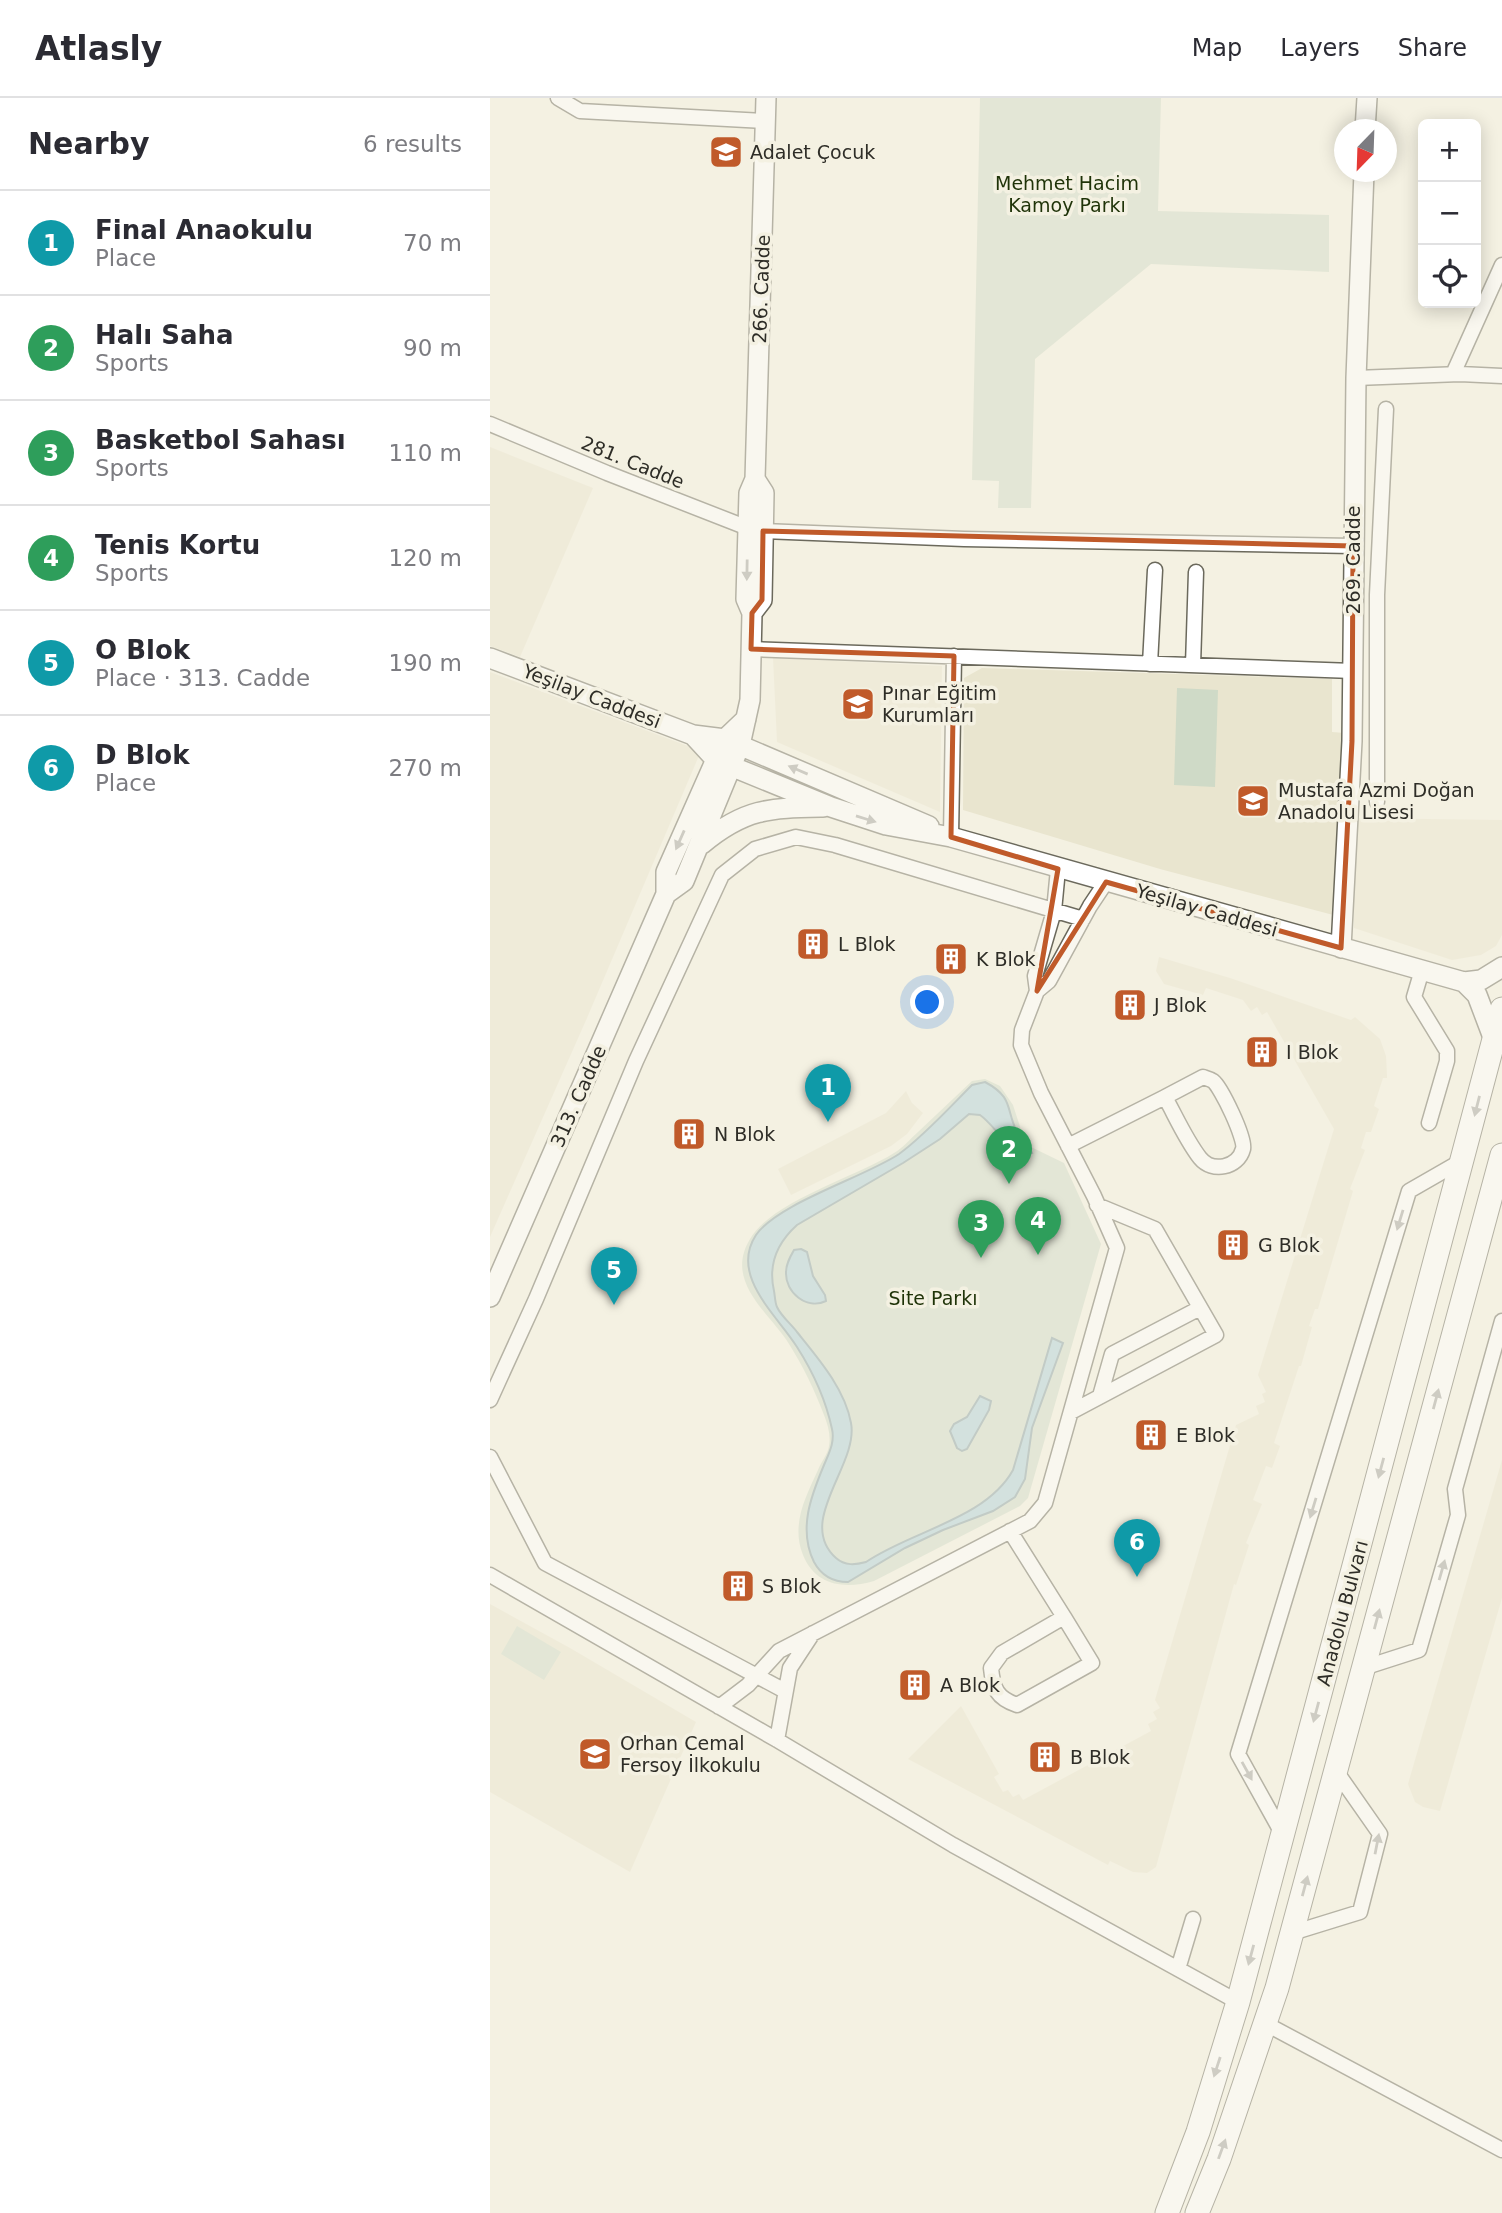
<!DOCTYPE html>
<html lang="en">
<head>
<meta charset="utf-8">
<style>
	:root { --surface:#fff; --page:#f2f2f3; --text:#2b2b33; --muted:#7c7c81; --line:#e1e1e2; --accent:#c05a2a }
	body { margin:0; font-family:"DejaVu Sans",sans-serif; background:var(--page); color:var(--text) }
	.controls { position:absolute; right:21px; top:21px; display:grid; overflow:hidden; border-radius:10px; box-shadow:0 4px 18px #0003 }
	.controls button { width:63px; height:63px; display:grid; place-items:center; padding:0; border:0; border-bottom:2px solid var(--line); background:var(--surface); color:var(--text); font:35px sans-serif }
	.compass { position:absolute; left:844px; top:21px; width:63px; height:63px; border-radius:50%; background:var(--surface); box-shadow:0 4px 18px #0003; rotate:203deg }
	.you { position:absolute; left:438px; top:905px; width:24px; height:24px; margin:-18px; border:5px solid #fff; border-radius:50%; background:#1a73e8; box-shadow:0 0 0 10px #1a73e833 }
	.badge { display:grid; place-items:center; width:46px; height:46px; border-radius:50%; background:var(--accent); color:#fff; font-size:23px; font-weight:700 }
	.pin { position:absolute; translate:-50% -58px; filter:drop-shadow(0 2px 4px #0008) }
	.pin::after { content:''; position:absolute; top:37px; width:24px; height:21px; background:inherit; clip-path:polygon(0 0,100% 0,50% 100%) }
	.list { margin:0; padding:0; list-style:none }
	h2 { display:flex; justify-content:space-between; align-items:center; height:91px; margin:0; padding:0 28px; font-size:30px }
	h2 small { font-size:23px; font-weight:400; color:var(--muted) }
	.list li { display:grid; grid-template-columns:46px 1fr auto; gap:21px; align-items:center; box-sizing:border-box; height:105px; padding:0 28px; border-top:2px solid var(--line) }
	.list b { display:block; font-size:26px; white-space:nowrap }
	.list p { margin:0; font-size:23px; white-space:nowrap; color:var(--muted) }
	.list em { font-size:23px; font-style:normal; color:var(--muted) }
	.icon { flex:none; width:38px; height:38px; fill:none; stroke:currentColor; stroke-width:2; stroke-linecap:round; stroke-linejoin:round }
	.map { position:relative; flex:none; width:1012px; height:2115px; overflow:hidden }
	header { display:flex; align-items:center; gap:42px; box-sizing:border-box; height:98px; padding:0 35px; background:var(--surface); border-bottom:2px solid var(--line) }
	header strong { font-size:33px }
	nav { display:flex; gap:38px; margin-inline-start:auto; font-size:24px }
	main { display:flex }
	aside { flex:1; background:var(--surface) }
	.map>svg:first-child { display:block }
</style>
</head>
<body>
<header>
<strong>Atlasly</strong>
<nav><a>Map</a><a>Layers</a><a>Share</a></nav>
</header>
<main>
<aside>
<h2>Nearby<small>6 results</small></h2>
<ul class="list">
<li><span class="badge" style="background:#0f9aa8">1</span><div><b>Final Anaokulu</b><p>Place</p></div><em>70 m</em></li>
<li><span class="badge" style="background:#2e9e5b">2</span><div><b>Halı Saha</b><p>Sports</p></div><em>90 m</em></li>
<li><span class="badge" style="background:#2e9e5b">3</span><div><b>Basketbol Sahası</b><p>Sports</p></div><em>110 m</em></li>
<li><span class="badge" style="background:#2e9e5b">4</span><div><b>Tenis Kortu</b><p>Sports</p></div><em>120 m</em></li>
<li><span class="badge" style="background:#0f9aa8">5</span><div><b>O Blok</b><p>Place · 313. Cadde</p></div><em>190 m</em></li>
<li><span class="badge" style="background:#0f9aa8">6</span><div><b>D Blok</b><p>Place</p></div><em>270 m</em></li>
</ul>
</aside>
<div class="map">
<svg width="1012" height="2115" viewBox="0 0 1012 2115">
	<rect width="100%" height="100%" fill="#f4f1e2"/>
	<path fill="#e9e5cf" d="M0 349 103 390 30 559 0 548Z
		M283 560 452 568 450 714 287 644Z
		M492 570 842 581V634L855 635 847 818 670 771 473 712 474 580Z
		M0 574 211 653 97 920 0 1139Z
		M864 720 1012 722V837L1006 848 991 857 962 862 864 830Z
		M669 859 740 880 861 922 865 919 890 941 896 958 897 977V980H893L884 1008 889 1011 881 1034H876L871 1050 875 1052 860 1091 863 1093 828 1211H825L819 1228 822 1229 811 1268H809L784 1345 790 1348 782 1370 776 1368 763 1402 772 1406 756 1445 759 1447 746 1487 744 1486 666 1769 657 1775 643 1774 620 1763 618 1767 418 1661 471 1608 509 1676 504 1679 513 1694 518 1692 523 1699 529 1696 533 1702 661 1633 658 1626 667 1621 663 1614 670 1610 665 1602 746 1327 769 1316 766 1308 775 1304 772 1296 776 1294 768 1277 844 1031 777 914 772 917 767 909 761 913 753 902 716 890 713 897 674 886 666 873Z
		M416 993 422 1005 433 1015 417 1036 401 1048 301 1097 288 1071 396 1015Z
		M1012 1362V1500L950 1713 933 1709 925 1704 918 1686Z
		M0 1506 80 1550 206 1624 140 1774 0 1694Z"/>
	<path fill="#cfdac7" d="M490 0H671L668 113 839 117V174L661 166 545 261 541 410H508L509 383 482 382Z
		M687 590 728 592 725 689 684 687Z
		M495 981 510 988 523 1007 533 1038 541 1049 574 1065 611 1146 538 1400 530 1408 384 1483C356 1491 326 1489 313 1457 301 1427 315 1400 328 1372 331 1364 338 1356 339 1348 341 1338 338 1327 334 1317 325 1293 313 1268 299 1246 279 1214 234 1184 260 1141 282 1103 366 1079 404 1055 413 1050 420 1041 428 1034 446 1017 464 1000 482 983Z
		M27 1528 71 1554 54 1582 11 1556Z"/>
	<path fill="#accfd9" stroke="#869ea4" stroke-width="2" d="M495 984C525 1000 515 1012 528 1036 532 1043 539 1048 542 1055 520 1058 506 1028 490 1017L479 1016 450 1041 413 1065 307 1127C287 1145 278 1167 284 1193 285 1198 285 1205 287 1209 291 1218 301 1226 307 1234 328 1260 355 1291 361 1325 369 1367 305 1423 346 1460 355 1468 365 1467 376 1464 421 1433 496 1421 523 1372L562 1240 573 1245 542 1330 535 1381 525 1399 503 1413 453 1432 415 1450 358 1484C343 1484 331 1477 324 1464 308 1431 321 1398 334 1367 339 1355 345 1344 342 1331 336 1303 323 1274 307 1249 288 1218 239 1178 266 1137 288 1105 375 1079 409 1056 434 1038 460 1009 482 987Z
		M311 1151 317 1154 323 1178 335 1197 336 1203C317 1212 295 1195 296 1174 296 1166 300 1159 304 1152Z
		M490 1298 501 1303 499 1312 477 1351 472 1353 467 1350 460 1333 464 1326 477 1319Z"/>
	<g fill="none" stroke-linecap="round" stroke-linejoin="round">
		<defs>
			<path id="street" d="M68 0 90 13 275 23
				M963 276 1012 167
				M866 280 970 276 1012 278
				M0 326 117 375 258 430 273 433 474 441 863 448
				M261 551 863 573
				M660 566 665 472
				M703 567 706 474
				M887 704V497L896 311
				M461 739 464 558
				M932 872 924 899 957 953V963L939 1025
				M547 893 545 878 564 813 568 771
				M578 1048 675 999C686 1019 696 1042 710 1060 722 1075 748 1070 753 1051 756 1041 731 989 723 983 720 981 716 980 713 979L675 999
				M610 1298 622 1256 710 1210
				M0 1302 46 1201 146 963 232 777 265 751 306 739 345 747 593 821
				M581 1314 726 1237 665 1131 607 1107
				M0 1359 55 1465 295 1593
				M520 1433 574 1519 512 1555 501 1570C503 1591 507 1600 527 1607L602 1565 574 1519
				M0 1477 287 1642 463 1747 748 1904
				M873 1570 929 1552 968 1417 965 1391 1012 1223
				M229 1609 258 1587 289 1553 540 1423 555 1405 627 1150 604 1098 551 995 531 947 532 932 547 893 559 883 600 808 616 784
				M287 1642 300 1570 323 1535
				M793 1737 748 1656 919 1093 973 1062
				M802 1835 870 1814 890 1736 846 1673
				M688 1871 703 1821
				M776 1926 1012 2052"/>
			<path id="secondary" d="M875 32 877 0
				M262 515 272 502 274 395 265 381
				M0 560 203 637 235 641 439 728
				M203 637 226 662 341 709 396 727 461 739 974 884 991 882 1012 869
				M212 746C255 710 280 710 333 709
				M176 796 194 783 250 647 260 602 262 515 256 501 259 395 265 381 276 0
				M851 850 862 643 866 280 874 74
				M974 884 987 897 1004 942
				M0 1199 176 796V774L235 641 256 621"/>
			<path id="primary" d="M677 2115 708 2034 748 1904 1012 911
				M707 2115 729 2061 787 1890 1012 1057"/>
		</defs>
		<use href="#street" stroke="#6b695c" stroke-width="17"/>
		<use href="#secondary" stroke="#6b695c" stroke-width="22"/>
		<use href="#primary" stroke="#6b695c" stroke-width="25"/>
		<use href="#street" stroke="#fff" stroke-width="14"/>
		<use href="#secondary" stroke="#fff" stroke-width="19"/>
		<use href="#primary" stroke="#fff" stroke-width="23"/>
	</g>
	<defs><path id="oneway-solid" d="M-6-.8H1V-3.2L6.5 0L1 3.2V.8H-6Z" transform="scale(1.75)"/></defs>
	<g fill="#a1a09e">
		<use href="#oneway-solid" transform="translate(257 472) rotate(91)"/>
		<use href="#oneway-solid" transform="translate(308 672) rotate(-157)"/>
		<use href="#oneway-solid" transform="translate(376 721) rotate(17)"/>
		<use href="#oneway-solid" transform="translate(190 742) rotate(114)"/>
		<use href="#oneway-solid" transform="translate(987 1008) rotate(104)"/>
		<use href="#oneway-solid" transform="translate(910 1122) rotate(107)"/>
		<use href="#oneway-solid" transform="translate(946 1301) rotate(-75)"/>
		<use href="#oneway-solid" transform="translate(891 1370) rotate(105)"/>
		<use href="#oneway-solid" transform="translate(823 1410) rotate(107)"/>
		<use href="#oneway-solid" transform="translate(952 1472) rotate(-74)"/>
		<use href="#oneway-solid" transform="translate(887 1521) rotate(-75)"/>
		<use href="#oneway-solid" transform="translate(826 1614) rotate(105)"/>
		<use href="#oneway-solid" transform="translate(757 1673) rotate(61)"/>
		<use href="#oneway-solid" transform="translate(887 1746) rotate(-79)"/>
		<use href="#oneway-solid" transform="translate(815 1788) rotate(-75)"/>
		<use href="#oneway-solid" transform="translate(761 1857) rotate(105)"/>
		<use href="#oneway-solid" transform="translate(727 1969) rotate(108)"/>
		<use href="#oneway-solid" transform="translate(732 2051) rotate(-70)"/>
	</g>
	<path d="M0 0H1012V2115H0ZM273 433 863 448 862 643 851 850 616 784 547 893 568 771 461 739 464 558 261 551 262 515 272 502Z" fill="#f4f1e2" fill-opacity=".55" fill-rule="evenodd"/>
	<path fill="none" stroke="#c05a2a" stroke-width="5" stroke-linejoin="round" d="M273 433 863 448 862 643 851 850 616 784 547 893 568 771 461 739 464 558 261 551 262 515 272 502Z"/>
	<defs>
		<symbol id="school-square" viewBox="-11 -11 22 22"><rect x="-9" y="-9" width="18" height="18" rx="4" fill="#c05a2a" stroke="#f4f1e2"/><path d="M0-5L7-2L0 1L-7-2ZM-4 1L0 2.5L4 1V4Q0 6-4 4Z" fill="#fff"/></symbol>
		<symbol id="building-square" viewBox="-11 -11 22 22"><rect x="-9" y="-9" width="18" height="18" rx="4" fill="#c05a2a" stroke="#f4f1e2"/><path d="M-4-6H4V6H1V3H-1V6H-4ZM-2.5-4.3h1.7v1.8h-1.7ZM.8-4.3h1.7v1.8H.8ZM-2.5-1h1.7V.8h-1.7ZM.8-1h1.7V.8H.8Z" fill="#fff"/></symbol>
	</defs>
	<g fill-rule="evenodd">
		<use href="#school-square" x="217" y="35" width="38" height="38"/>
		<use href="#school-square" x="349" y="587" width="38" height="38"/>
		<use href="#school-square" x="744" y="684" width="38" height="38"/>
		<use href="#building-square" x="304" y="827" width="38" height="38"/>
		<use href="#building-square" x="442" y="842" width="38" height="38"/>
		<use href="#building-square" x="621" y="888" width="38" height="38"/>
		<use href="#building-square" x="753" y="935" width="38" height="38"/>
		<use href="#building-square" x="180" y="1017" width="38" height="38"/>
		<use href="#building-square" x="724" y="1128" width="38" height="38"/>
		<use href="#building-square" x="642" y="1318" width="38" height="38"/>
		<use href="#building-square" x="229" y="1469" width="38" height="38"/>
		<use href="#building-square" x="406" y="1568" width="38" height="38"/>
		<use href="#school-square" x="86" y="1637" width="38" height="38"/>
		<use href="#building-square" x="536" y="1640" width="38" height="38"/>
	</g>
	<g text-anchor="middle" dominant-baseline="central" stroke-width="7" stroke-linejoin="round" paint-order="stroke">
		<g font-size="19" fill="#2e2d27" stroke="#f4f1e2" text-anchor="start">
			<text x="260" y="54">Adalet Çocuk</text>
			<text x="392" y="595">Pınar Eğitim<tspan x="392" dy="22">Kurumları</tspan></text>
			<text x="788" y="692">Mustafa Azmi Doğan<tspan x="788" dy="22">Anadolu Lisesi</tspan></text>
			<text x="348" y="846">L Blok</text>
			<text x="486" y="861">K Blok</text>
			<text x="664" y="907">J Blok</text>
			<text x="796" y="954">I Blok</text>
			<text x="224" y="1036">N Blok</text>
			<text x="768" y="1147">G Blok</text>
			<text x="686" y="1337">E Blok</text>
			<text x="272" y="1488">S Blok</text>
			<text x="450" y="1587">A Blok</text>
			<text x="130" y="1645">Orhan Cemal<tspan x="130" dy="22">Fersoy İlkokulu</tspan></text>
			<text x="580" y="1659">B Blok</text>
		</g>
		<g font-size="19" fill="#1f3308" stroke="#f4f1e2">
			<text x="577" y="85">Mehmet Hacim<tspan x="577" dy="22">Kamoy Parkı</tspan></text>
			<text x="443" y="1200">Site Parkı</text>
		</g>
		<g font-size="19" fill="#2e2d27" stroke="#f4f1e2">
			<text transform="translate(271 191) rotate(-88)">266. Cadde</text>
			<text transform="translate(143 364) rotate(22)">281. Cadde</text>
			<text transform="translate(863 462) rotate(-90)">269. Cadde</text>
			<text transform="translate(102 598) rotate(21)">Yeşilay Caddesi</text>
			<text transform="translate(717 812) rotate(16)">Yeşilay Caddesi</text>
			<text transform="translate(88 998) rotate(-66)">313. Cadde</text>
			<text transform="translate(852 1515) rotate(-75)">Anadolu Bulvarı</text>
		</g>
	</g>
</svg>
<div class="controls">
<button>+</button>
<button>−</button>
<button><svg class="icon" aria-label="locate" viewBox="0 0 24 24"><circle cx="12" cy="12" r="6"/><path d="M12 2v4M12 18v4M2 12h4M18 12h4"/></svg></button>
</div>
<svg class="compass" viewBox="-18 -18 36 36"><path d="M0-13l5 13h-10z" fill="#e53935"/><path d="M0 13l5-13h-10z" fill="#7c7c81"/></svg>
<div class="you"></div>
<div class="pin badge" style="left:338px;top:1024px;background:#0f9aa8">1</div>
<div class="pin badge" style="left:519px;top:1086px;background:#2e9e5b">2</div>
<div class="pin badge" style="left:491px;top:1160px;background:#2e9e5b">3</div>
<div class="pin badge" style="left:548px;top:1157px;background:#2e9e5b">4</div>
<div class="pin badge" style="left:124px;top:1207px;background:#0f9aa8">5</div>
<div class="pin badge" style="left:647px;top:1479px;background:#0f9aa8">6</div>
</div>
</main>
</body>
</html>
